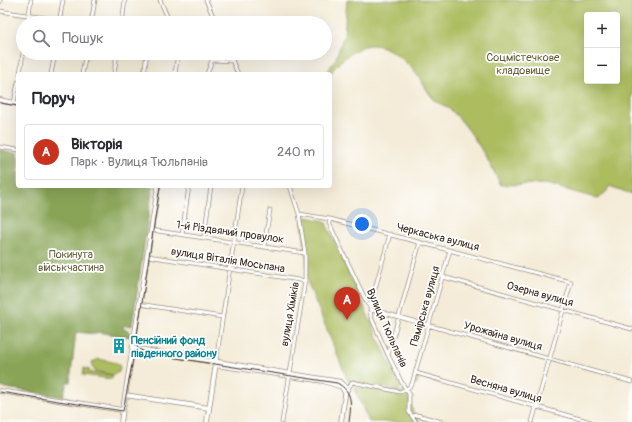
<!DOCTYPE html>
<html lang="uk">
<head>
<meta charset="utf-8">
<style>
	:root { --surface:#fff; --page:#f7f7f7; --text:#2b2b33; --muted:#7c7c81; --line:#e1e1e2; --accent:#c8321e }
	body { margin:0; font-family:Pangolin,sans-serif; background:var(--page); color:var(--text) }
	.controls { position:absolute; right:12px; top:12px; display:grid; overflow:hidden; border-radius:4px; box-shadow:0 4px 16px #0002 }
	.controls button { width:36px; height:36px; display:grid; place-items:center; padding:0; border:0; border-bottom:1px solid var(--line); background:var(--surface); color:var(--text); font:20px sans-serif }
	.you { position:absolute; left:362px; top:224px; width:14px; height:14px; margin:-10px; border:3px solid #fff; border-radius:50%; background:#1a73e8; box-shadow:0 0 0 6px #1a73e833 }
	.badge { display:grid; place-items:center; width:26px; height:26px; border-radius:50%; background:var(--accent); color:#fff; font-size:13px; font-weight:700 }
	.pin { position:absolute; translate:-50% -33px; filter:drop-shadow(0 1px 2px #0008) }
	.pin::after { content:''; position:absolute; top:21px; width:14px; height:12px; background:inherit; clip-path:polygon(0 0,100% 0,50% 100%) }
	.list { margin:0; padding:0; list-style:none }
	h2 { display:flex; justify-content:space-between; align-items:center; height:52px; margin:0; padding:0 16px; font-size:17px }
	h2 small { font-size:13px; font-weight:400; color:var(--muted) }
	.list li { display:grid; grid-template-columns:26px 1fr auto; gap:12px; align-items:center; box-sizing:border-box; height:56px; margin:0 8px 8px; padding:0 8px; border:1px solid var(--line); border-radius:4px }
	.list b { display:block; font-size:15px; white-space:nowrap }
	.list p { margin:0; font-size:13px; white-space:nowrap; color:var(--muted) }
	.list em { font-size:13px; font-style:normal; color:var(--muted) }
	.icon { flex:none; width:22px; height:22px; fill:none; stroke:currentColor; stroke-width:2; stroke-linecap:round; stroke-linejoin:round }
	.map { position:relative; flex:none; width:632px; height:422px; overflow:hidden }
	.search { position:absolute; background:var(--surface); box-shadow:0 4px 16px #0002; left:16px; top:16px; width:316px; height:44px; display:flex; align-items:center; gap:10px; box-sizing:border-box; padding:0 14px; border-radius:22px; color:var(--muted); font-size:15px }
	.panel { position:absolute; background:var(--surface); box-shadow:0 4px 16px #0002; left:16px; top:72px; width:316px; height:116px; border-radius:4px }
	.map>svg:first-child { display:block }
</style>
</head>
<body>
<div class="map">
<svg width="632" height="422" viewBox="0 0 632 422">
	<rect width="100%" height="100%" fill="#fff"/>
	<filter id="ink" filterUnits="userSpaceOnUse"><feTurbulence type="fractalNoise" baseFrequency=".025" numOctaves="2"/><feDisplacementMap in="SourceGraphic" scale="8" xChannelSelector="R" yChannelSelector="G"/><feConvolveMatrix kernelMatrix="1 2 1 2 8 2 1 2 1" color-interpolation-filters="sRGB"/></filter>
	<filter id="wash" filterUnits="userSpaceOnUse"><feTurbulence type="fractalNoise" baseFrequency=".012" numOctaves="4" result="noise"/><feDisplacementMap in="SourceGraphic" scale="16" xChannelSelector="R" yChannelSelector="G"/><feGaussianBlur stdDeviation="0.9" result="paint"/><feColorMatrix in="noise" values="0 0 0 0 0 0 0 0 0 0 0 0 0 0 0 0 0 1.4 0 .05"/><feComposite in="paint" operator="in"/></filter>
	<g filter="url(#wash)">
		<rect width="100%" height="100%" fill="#f4ecd8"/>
		<path fill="#acbc5f" stroke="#74733e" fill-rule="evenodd" d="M347 0H632V194L609 186 607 191 599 199 546 184 501 185C489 162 467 120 445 106 442 104 439 104 437 102 427 94 422 79 413 70 399 54 377 36 356 50 345 57 336 63 330 75L326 74 336 58 344 35ZM587 15H617V81H587Z
			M306 217 325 221 401 388 399 390 348 381 307 281V262L302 222Z
			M99 359 117 363 120 367 119 372 113 375 95 371 92 367V362Z
			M84 368 89 369V372L112 375V379L83 375Z
			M417 375 440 381V383L419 377 417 384 414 383Z
			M354 388 407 392 415 418 418 416 429 420 418 417 419 422H369Z"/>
		<path fill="#89a456" stroke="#62673a" d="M0 150 18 153V186H153L132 326 124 325 123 329 129 330 131 337 96 332 95 334 76 332 70 382H67L63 397 0 387Z"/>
	</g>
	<g filter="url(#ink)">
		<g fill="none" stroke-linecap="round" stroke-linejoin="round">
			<defs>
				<path id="minor" d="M160 0 170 23
					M206 0 216 23
					M0 2V0
					M0 11 79 23
					M28 23 31 0
					M59 23 63 0
					M91 23 95 0
					M122 23 125 0
					M229 53 238 74
					M20 74 23 53
					M51 74 55 53
					M82 74 86 53
					M114 74 117 53
					M144 74 147 53
					M175 74 178 53
					M207 74 212 60 232 61
					M14 103 18 82
					M0 147 18 150
					M299 214 330 219 571 282 532 422
					M330 219 329 223 367 303 370 307 371 317 388 355 402 383 409 394V412L416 422
					M151 230 305 253
					M182 234 189 186
					M204 237 211 186
					M264 246 270 210
					M148 256 305 281
					M443 277 632 329
					M139 304 222 317
					M370 307 390 234
					M370 309 632 382
					M388 355 420 242
					M216 362 242 186
					M416 373 591 422
					M347 391 352 382 400 392 407 389 412 384 450 250
					M413 416 417 415 442 422
					M282 422 305 281V253L299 214 290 186"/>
				<path id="tertiary" d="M0 100 18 104
					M133 348 213 362
					M212 361 341 382 346 388 341 422
					M215 365 323 381 342 387 345 393
					M0 391 122 410
					M125 395 209 408
					M121 422 158 186
					M207 422 216 363"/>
			</defs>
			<use href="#minor" stroke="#988b7b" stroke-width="4.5"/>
			<use href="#tertiary" stroke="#988b7b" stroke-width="5.5"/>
			<use href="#minor" stroke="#fff" stroke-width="3"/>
			<use href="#tertiary" stroke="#fff" stroke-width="4"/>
			<path stroke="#3b2a1e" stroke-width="1" d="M0 103 18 106
				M146 352 138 349 136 341 160 186
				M0 392 123 411 133 359 137 354 144 353 337 383C354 392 351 406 349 422"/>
		</g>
	</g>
	<defs>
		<symbol id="building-bare" viewBox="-9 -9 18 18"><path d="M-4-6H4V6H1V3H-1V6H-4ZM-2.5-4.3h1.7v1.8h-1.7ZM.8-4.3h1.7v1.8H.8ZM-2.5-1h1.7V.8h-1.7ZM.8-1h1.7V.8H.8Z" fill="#0f9aa8" stroke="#fff" stroke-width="2.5" paint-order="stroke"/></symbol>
	</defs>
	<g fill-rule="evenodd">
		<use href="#building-bare" x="108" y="335" width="22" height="22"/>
	</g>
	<g text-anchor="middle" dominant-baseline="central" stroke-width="3.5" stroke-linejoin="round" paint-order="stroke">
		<g font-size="11" fill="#635d35" stroke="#fff">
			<text x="523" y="57">Соцмістечкове<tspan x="523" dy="13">кладовище</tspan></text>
			<text x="71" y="254">Покинута<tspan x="71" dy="13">військчастина</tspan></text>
		</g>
		<g font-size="11" fill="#3b2a1e" stroke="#fff">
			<text transform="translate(230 232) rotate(8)">1-й Різдвяний провулок</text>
			<text transform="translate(438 237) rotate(14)">Черкаська вулиця</text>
			<text transform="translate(228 260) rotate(9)">вулиця Віталія Мосьпана</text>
			<text transform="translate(540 294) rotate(15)">Озерна вулиця</text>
			<text transform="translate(425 306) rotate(-74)">Памірська вулиця</text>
			<text transform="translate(290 314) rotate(-80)">вулиця Хіміків</text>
			<text transform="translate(387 328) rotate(66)">Вулиця Тюльпанів</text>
			<text transform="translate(503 336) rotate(16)">Урожайна вулиця</text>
			<text transform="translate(506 389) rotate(16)">Весняна вулиця</text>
		</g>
		<g font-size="11" font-weight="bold" fill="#0d838f" stroke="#fff" text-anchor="start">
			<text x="131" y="340">Пенсійний фонд<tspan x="131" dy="13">південного району</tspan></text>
		</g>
	</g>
</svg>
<div class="controls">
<button>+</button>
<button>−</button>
</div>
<div class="you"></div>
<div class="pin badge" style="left:347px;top:320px">A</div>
<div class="search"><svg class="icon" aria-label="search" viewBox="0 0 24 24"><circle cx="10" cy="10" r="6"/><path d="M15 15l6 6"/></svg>Пошук</div>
<section class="panel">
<h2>Поруч<small></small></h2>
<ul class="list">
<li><span class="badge">A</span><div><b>Вікторія</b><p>Парк · Вулиця Тюльпанів</p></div><em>240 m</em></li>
</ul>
</section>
</div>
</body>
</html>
